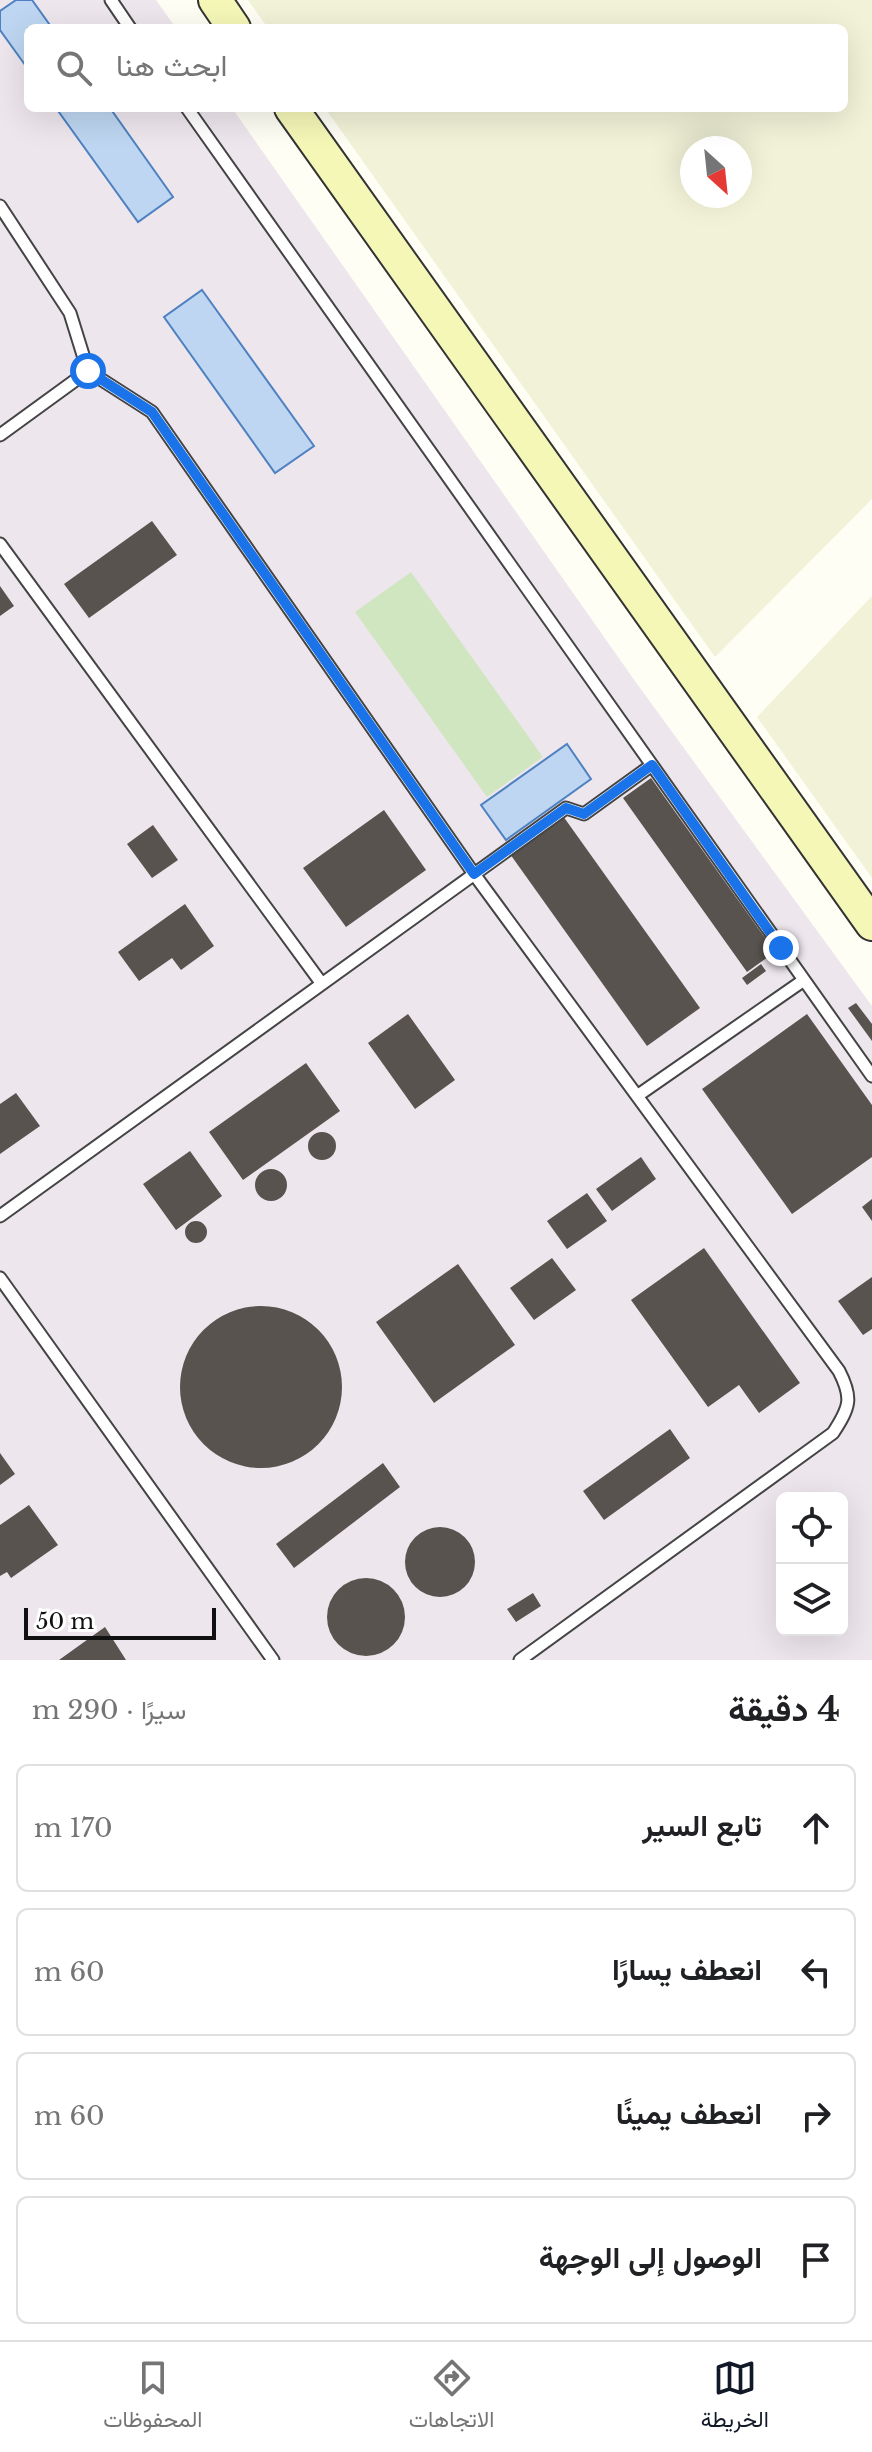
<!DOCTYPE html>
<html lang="ar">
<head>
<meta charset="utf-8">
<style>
	:root { --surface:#fff; --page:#f6f6f6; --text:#202124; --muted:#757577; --line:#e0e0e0; --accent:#111827 }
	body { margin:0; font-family:"Libre Baskerville",Vazirmatn,serif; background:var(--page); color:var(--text); direction:rtl }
	.controls { position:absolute; right:24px; bottom:24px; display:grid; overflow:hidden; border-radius:12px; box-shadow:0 8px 32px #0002 }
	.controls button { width:72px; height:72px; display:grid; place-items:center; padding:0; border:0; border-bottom:2px solid var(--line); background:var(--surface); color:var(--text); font:40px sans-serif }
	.compass { position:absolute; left:680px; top:136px; width:72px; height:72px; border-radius:50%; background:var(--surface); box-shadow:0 8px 32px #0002; rotate:153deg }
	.scale { position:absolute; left:24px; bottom:20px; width:192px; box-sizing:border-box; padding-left:8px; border:4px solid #111; border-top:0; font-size:22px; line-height:28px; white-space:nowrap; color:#111; -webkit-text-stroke:6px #fff; paint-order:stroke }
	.stop { position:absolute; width:24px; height:24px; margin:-18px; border:6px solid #1a73e8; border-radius:50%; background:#fff }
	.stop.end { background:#1a73e8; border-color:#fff; box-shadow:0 2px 8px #0008 }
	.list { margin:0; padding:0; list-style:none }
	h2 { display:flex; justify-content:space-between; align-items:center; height:104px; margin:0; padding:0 32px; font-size:34px }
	h2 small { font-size:26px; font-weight:400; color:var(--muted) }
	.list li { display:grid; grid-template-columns:52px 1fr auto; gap:24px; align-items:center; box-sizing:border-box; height:128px; margin:0 16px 16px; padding:0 16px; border:2px solid var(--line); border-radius:12px }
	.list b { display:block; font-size:30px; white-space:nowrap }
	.list em { font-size:26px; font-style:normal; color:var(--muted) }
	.icon { flex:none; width:44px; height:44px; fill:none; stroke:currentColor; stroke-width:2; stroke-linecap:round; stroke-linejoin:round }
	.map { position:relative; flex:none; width:872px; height:1660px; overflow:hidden; direction:ltr }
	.search { position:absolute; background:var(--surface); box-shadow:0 8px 32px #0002; left:24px; right:24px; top:24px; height:88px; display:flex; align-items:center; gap:20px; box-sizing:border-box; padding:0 28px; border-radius:12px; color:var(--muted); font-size:30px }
	.sheet { height:680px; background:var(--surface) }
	nav { display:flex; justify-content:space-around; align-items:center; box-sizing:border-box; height:112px; border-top:2px solid var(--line); background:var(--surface); font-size:22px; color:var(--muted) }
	nav a { display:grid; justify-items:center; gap:4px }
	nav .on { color:var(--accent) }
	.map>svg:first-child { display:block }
</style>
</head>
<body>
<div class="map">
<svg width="872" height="1660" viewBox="0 0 872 1660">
	<rect width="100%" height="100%" fill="#fefef5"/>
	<path fill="#eee6ed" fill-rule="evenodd" d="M0 0H156L176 28H28V108H232L635 681 872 1006V1660H0ZM782 1498H842V1630H782Z"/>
	<path fill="#f1f2d7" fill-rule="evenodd" d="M248 0H872V499L715 657 325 108H844V28H268ZM740 148V196H692V148Z
		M872 596V878L757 717Z"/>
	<path fill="#cfe6c1" d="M411 572 543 757 487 797 355 612Z"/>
	<path fill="#bed6f1" stroke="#4d81c1" stroke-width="2" d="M16 0H32L52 28H28V69L0 30V11Z
		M56 108H110L173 197 138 222Z
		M202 290 314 446 275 473 164 317Z
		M567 744 591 779 506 840 481 805Z"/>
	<path fill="#58534e" d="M152 521 177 555 89 618 64 584Z
		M0 586 14 606 0 616Z
		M651 778 775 952 747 972 623 798Z
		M384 810 426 870 346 927 303 868Z
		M563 816 700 1008 647 1046 510 854Z
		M153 825 178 860 152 878 127 844Z
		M185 904 214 946 181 970 172 958 139 981 118 952Z
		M761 964 766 971 747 985 742 978Z
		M856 1003 872 1024V1041L848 1008Z
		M408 1014 455 1080 415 1109 368 1043Z
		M807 1014 872 1105V1157L792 1214 702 1089Z
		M306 1063 340 1111 243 1180 209 1132Z
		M16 1093 40 1126 0 1154V1104Z
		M308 1146a14 14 0 1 1 28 0a14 14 0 1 1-28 0Z
		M190 1151 222 1196 176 1230 143 1184Z
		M641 1157 656 1179 612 1211 596 1189Z
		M255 1185a16 16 0 1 1 32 0a16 16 0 1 1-32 0Z
		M587 1193 607 1221 567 1249 547 1221Z
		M872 1199V1221L862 1207Z
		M185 1232a11 11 0 1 1 22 0a11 11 0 1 1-22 0Z
		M704 1248 800 1383 759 1413 739 1385 708 1407 631 1300Z
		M552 1258 576 1290 534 1320 510 1288Z
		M458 1264 515 1345 434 1403 376 1322Z
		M872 1277V1329L863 1335 838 1301Z
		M180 1387a81 81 0 1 1 162 0a81 81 0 1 1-162 0Z
		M670 1429 690 1458 604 1520 583 1491Z
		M0 1453 15 1474 0 1485Z
		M383 1463 400 1487 294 1568 276 1544Z
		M29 1505 58 1545 11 1578 7 1572 0 1576V1525Z
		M405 1562a35 35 0 1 1 70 0a35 35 0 1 1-70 0Z
		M327 1617a39 39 0 1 1 78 0a39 39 0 1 1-78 0Z
		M533 1593 541 1606 516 1622 507 1609Z
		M105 1627 126 1660H59Z"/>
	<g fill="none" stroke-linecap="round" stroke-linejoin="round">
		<defs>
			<path id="lane" d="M111 0 130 28
				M187 108 872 1076
				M0 206 70 313 88 371 0 435
				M88 371 152 412 474 874 839 1371C853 1398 850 1407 833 1433L520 1660
				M0 544 322 984
				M637 1096 804 980
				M0 1216 566 808 584 814 652 765
				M0 1278 273 1660"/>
			<path id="secondary" d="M215 0 234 28
				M291 108 872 924"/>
		</defs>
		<use href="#lane" stroke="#444" stroke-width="15"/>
		<use href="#secondary" stroke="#333" stroke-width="36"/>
		<use href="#lane" stroke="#fff" stroke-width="11"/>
		<use href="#secondary" stroke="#f5f7b7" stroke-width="32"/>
	</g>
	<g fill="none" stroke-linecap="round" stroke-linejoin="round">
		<path stroke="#1a73e8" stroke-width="10" d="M88 371 152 412 474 874 566 808 584 814 652 765 781 948"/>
	</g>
</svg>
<div class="controls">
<button><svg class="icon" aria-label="locate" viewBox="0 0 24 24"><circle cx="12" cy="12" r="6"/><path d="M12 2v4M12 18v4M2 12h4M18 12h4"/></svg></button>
<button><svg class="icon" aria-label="layers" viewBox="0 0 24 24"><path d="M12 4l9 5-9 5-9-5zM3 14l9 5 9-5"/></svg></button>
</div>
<svg class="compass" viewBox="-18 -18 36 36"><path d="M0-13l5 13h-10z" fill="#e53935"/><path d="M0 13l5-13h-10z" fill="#757577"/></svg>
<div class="scale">50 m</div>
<div class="stop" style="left:88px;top:371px"></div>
<div class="stop end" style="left:781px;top:948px"></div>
<div class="search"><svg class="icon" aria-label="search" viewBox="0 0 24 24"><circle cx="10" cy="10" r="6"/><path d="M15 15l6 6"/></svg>ابحث هنا</div>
</div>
<section class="sheet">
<h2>4 دقيقة<small>سيرًا · 290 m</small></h2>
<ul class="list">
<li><svg class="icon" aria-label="ahead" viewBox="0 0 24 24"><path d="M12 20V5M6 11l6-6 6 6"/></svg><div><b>تابع السير</b></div><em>170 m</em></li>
<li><svg class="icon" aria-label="left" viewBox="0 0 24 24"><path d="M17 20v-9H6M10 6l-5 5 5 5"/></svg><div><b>انعطف يسارًا</b></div><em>60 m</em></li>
<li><svg class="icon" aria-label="right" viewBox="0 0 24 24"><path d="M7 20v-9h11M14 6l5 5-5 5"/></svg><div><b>انعطف يمينًا</b></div><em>60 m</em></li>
<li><svg class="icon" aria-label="arrive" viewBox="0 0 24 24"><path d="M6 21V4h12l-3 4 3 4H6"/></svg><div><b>الوصول إلى الوجهة</b></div></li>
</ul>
</section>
<nav>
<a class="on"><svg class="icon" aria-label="map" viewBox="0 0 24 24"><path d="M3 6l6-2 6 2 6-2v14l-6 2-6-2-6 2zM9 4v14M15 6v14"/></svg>الخريطة</a>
<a><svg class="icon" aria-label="directions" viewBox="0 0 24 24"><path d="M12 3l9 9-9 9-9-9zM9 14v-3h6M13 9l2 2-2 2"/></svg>الاتجاهات</a>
<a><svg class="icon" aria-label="saved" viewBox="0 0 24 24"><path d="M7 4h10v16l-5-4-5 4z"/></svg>المحفوظات</a>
</nav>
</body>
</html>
